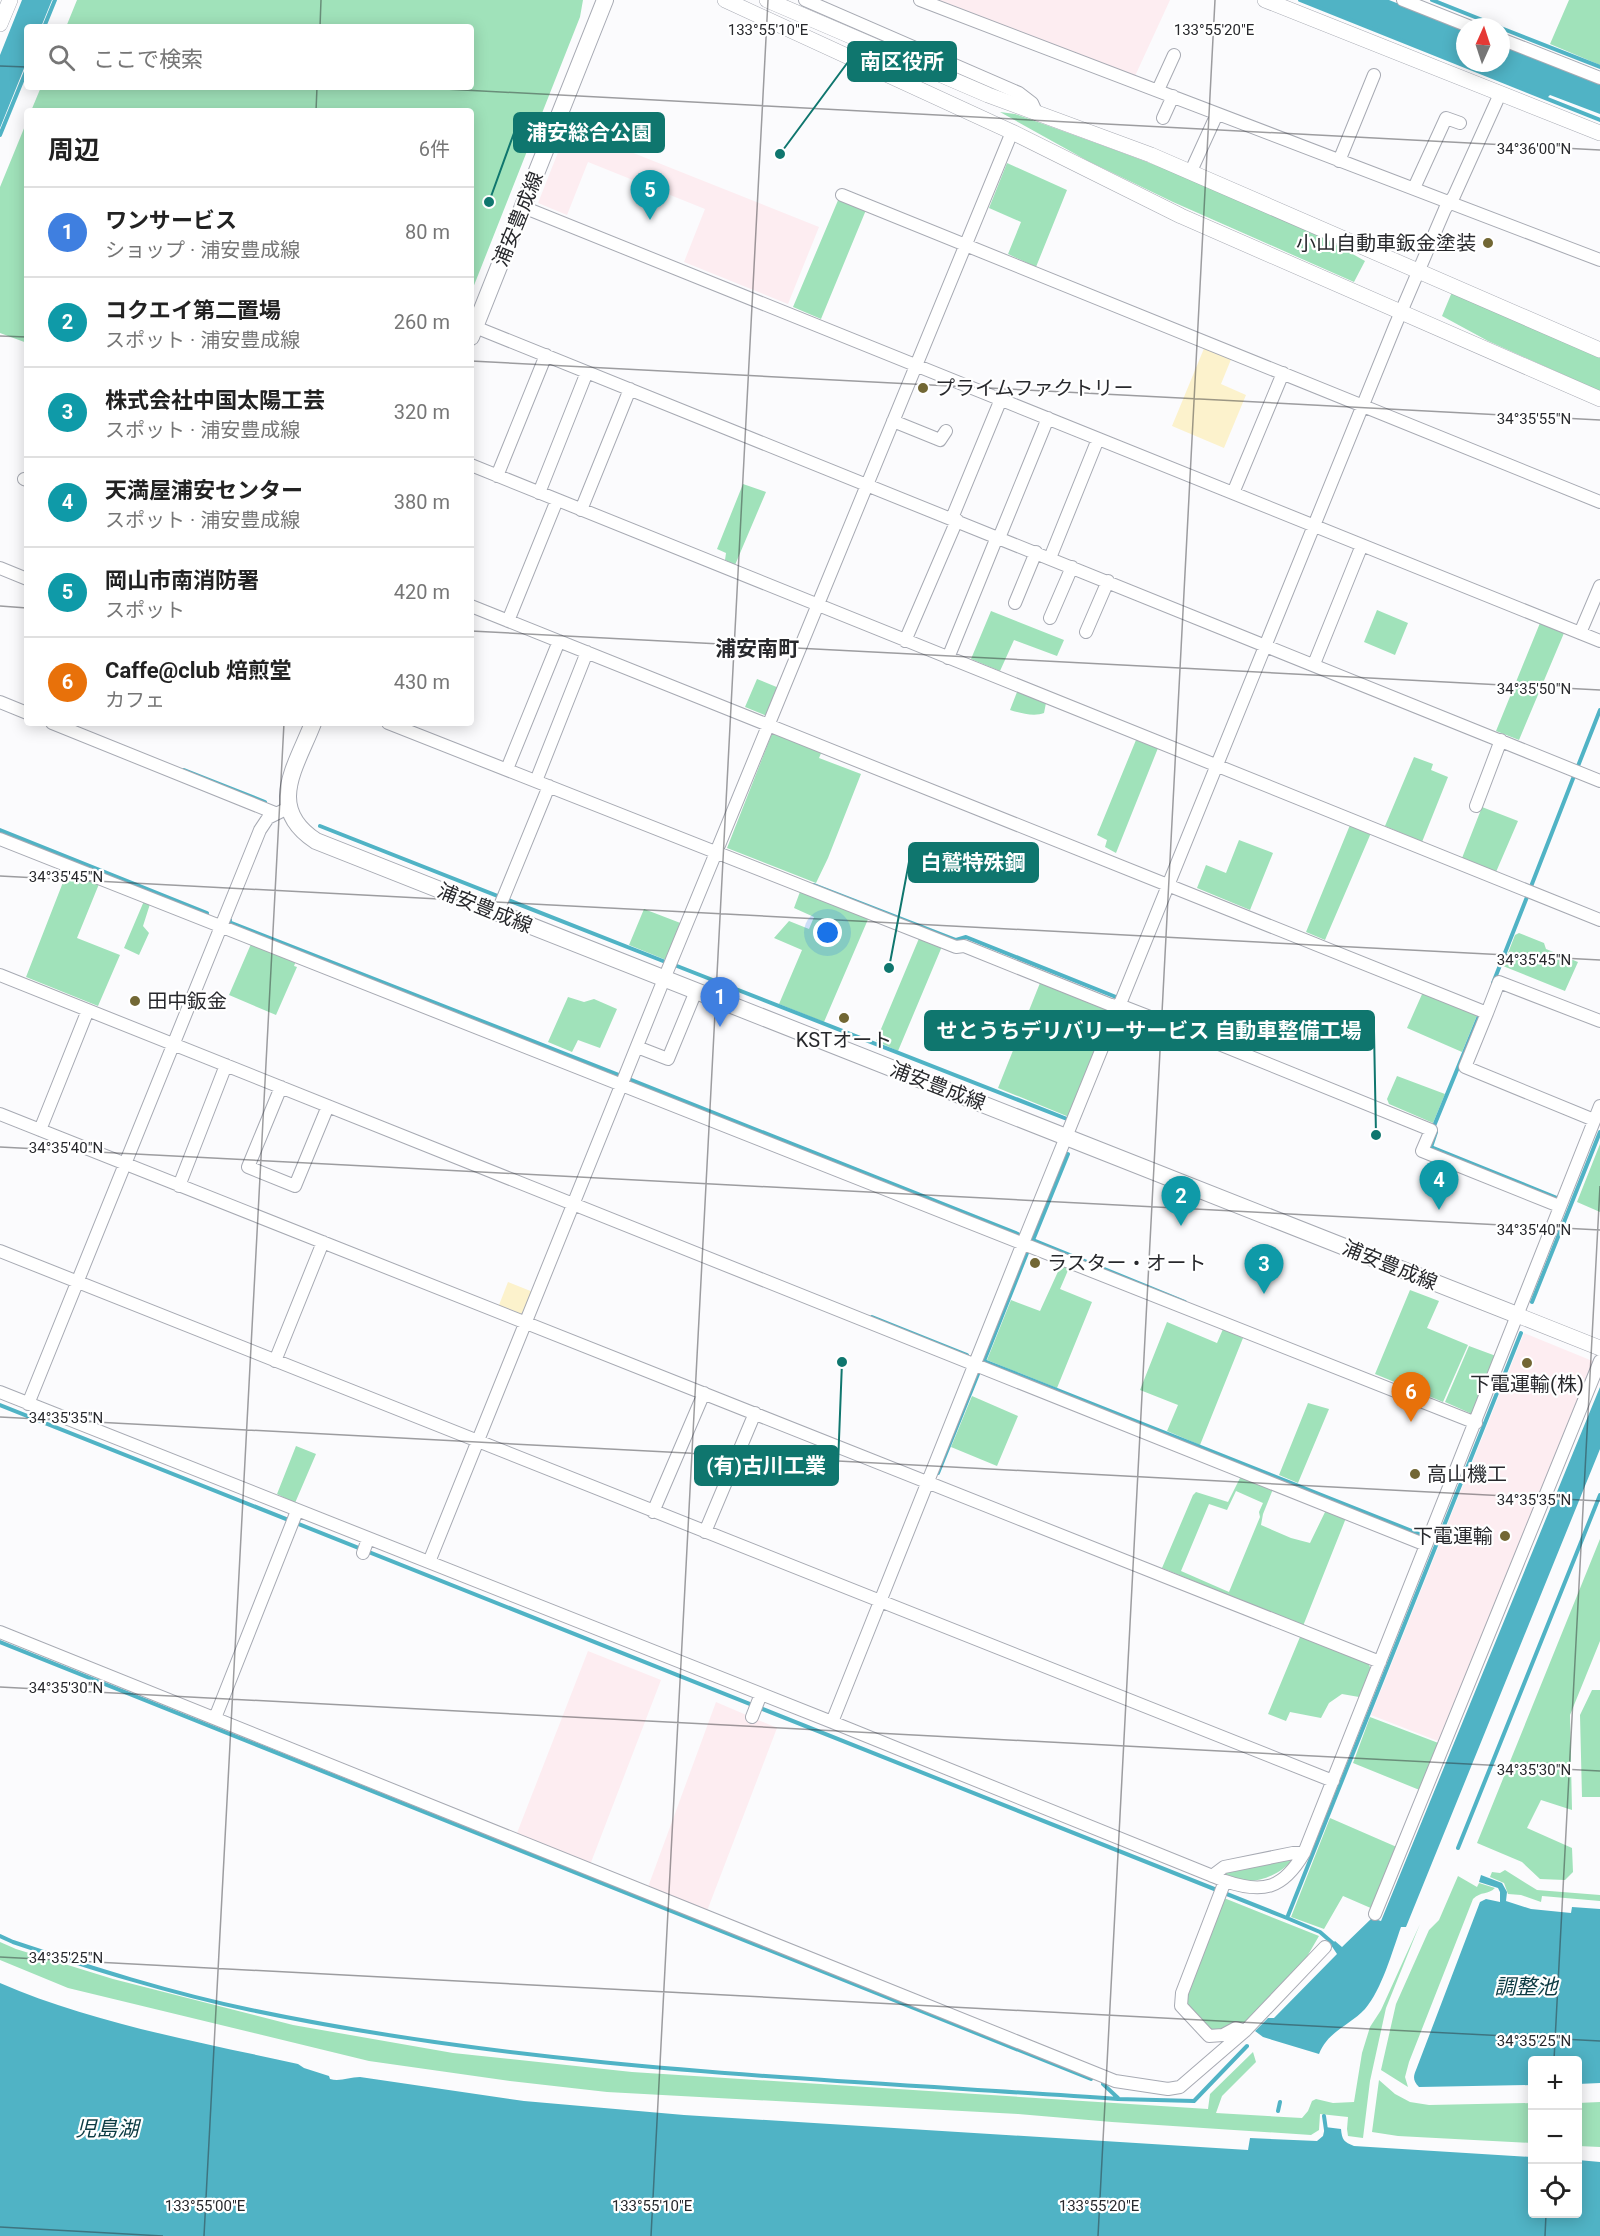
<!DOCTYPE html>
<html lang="ja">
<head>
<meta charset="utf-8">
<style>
	:root { --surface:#fff; --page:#f2f2f2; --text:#222; --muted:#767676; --line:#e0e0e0; --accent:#b45309 }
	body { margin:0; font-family:Roboto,"Noto Sans JP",sans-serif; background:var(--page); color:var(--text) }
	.controls { position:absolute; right:18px; bottom:18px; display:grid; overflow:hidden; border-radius:6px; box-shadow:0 3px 15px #0003 }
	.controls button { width:54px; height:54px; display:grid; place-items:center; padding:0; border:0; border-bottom:2px solid var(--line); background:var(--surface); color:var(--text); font:30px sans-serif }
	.compass { position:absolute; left:1456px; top:18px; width:54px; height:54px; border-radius:50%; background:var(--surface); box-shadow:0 3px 15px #0003; rotate:3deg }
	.you { position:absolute; left:828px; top:933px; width:21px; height:21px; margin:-15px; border:4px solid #fff; border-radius:50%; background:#1a73e8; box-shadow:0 0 0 9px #1a73e833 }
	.badge { display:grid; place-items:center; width:39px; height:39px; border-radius:50%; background:var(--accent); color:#fff; font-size:20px; font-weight:700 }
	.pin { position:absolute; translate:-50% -50px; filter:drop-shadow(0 2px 3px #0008) }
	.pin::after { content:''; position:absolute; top:32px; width:21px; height:18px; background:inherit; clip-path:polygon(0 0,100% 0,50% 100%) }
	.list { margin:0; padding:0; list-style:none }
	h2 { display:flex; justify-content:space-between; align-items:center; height:78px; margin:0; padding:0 24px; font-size:26px }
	h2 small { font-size:20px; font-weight:400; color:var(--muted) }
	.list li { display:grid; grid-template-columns:39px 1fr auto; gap:18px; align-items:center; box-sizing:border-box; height:90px; padding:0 24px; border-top:2px solid var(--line) }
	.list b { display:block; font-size:22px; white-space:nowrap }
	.list p { margin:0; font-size:20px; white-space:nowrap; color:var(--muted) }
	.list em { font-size:20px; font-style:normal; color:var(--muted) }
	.icon { flex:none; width:33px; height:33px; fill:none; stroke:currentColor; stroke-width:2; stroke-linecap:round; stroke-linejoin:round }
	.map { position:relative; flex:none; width:1600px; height:2236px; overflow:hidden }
	.search { position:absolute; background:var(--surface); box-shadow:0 3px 15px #0003; left:24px; top:24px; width:450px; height:66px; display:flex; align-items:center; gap:15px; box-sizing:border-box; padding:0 21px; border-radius:6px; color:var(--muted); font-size:22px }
	.panel { position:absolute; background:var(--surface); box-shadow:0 3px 15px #0003; left:24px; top:108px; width:450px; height:618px; border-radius:6px }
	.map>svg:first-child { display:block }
</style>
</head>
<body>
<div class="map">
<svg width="1600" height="2236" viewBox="0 0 1600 2236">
	<rect width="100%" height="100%" fill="#fbfbfd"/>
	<path fill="#fdedf1" d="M939 0H1170L1135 76Z
		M568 127 819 227 788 304 684 262 705 209 588 162 567 215 538 203Z
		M1524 1333 1595 1362 1443 1743 1371 1715Z
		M588 1651 661 1680 590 1865 517 1833Z
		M716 1702 777 1728 707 1911 648 1887Z"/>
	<path fill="#a0e2ba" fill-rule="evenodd" d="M77 0H583L580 17 471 293V111H31L41 87H471V27H66Z
		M1569 0H1600V65L1550 44Z
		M1000 112 1015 114C1134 157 1255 198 1365 261L1354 282 1173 202 1088 161Z
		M27 121V343L0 333V187Z
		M1007 163 1067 190 1036 267 1008 254 1021 222 989 208Z
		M839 198 866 210 821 319 793 307Z
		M1452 292 1600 357V391L1488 341 1442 316Z
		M743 484 766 492 735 565 725 560 726 553 717 549Z
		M1377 610 1408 623 1395 655 1364 642Z
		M991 611 1064 640 1057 656 1014 640 1000 671 971 659Z
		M1540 623 1564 633 1519 740 1496 731Z
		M757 679 779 688 767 716 745 707Z
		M1017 692 1046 703 1044 713C1034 717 1020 713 1010 710Z
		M773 731 822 751 819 758 861 774 828 858 816 883 727 848Z
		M1136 740 1158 748 1116 853 1105 847 1107 840 1097 835Z
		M1414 757 1433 764 1431 770 1448 777 1422 842 1385 826Z
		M1482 807 1518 821 1496 872 1462 858Z
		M1350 825 1371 833 1325 940 1306 932Z
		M1239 840 1273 853 1250 910 1197 888 1206 865 1226 873Z
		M67 872 99 884 77 938 120 955 98 1006 26 977Z
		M801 889 869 917 824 1022 779 1004 802 950 774 938 789 921 809 929 814 917 794 908Z
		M144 901 150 904 143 926 149 933 139 955 124 948Z
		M644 909 683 924 666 960 629 945Z
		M1519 933 1544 943 1546 949 1578 962 1565 991 1503 966 1515 935Z
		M920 936 943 944 898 1051 876 1041Z
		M251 944 296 961 294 966 297 967 276 1015 229 995Z
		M1040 983 1107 1009 1111 1017 1069 1117 998 1088Z
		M1423 992 1478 1013 1462 1052 1407 1028Z
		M568 997 584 1002 594 999 617 1009 600 1048 578 1040 572 1052 548 1042Z
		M1397 1076 1445 1094 1433 1123 1389 1104 1387 1099Z
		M1600 1144V1212L1577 1202Z
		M1061 1265 1069 1268 1060 1289 1092 1302 1057 1388 987 1360 1011 1300 1040 1311Z
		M1410 1290 1439 1301 1427 1328 1468 1345 1443 1402 1375 1374Z
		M1167 1322 1217 1343 1223 1329 1243 1338 1200 1445 1167 1431 1178 1405 1140 1390Z
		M1469 1346 1496 1356 1472 1414 1445 1402Z
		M972 1396 1018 1416 997 1466 951 1447Z
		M1308 1403 1329 1409 1298 1483 1279 1475Z
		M296 1446 316 1454 295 1503 277 1494Z
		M1241 1476 1273 1489 1263 1514 1261 1525 1291 1538 1310 1543 1326 1510 1346 1518 1303 1626 1162 1568 1193 1495 1196 1492 1228 1502ZM1236 1491 1263 1503 1259 1512 1260 1517 1229 1592 1181 1571 1209 1504 1227 1510Z
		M1600 1539V1641L1570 1715 1572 1810 1541 1800 1527 1828 1572 1848 1573 1872 1565 1880 1540 1879 1522 1862 1477 1843Z
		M1300 1637 1368 1663 1371 1669 1359 1697 1342 1694 1329 1703 1321 1718 1290 1712 1286 1721 1268 1714Z
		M1592 1690H1600V1797H1582L1580 1715Z
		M1370 1717 1441 1744 1422 1791 1353 1763Z
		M1330 1818 1399 1848 1373 1909 1343 1896 1324 1929 1291 1917Z
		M1293 1859C1283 1873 1257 1885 1239 1880 1234 1878 1230 1876 1225 1874L1228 1870Z
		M1505 1870 1537 1890 1600 1895V1901L1542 1896 1541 1902 1521 1895 1508 1894 1504 1883 1490 1877 1492 1872 1500 1873Z
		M1458 1876 1477 1887 1479 1883 1495 1888C1488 1895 1481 1891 1473 1899L1409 2062 1405 2077 1408 2087 1381 2070 1396 2004 1429 1930 1439 1920Z
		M1224 1898 1319 1936 1298 1972 1245 2022 1234 2023 1215 2033 1187 2007 1186 1997Z
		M1420 1924 1386 2008 1370 2081 1363 2138 1348 2136 1347 2129 1348 2117 1320 2114 1319 2130 1311 2135 1112 2122 1018 2114 607 2092 510 2081 369 2061 68 1988 0 1960V1942L16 1949 113 1979 293 2025 453 2053 632 2072 1208 2109 1210 2094 1253 2052 1256 2062 1222 2096 1216 2113 1302 2118 1308 2111 1312 2101 1316 2099 1333 2103 1354 2102 1362 2053 1370 2027 1381 2010Z
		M1379 2080 1395 2094 1410 2102 1429 2105 1532 2103V2143L1398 2136 1372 2132Z
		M1600 2102V2147L1578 2146V2103Z"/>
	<path fill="#fcf2cc" d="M1205 346 1232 357 1221 384 1246 395 1224 448 1172 426Z
		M508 1282 533 1292 524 1315 499 1305Z"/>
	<path fill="#50b3c5" d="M22 0H52L41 27H27V61L0 128V55Z
		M1303 0H1389L1465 30V63H1501V44L1600 84V114L1550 95 1547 98Z
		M1600 1387V1449L1406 1927H1401C1392 1952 1382 1989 1365 2009 1349 2026 1328 2031 1319 2054L1263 2037 1255 2031 1268 2018H1274L1337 1954 1331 1945 1335 1941 1342 1947 1372 1918 1381 1921Z
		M1481 1875 1502 1883 1507 1892 1506 1901 1531 1909 1571 1913 1572 1907 1600 1909V2083L1578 2084V2060H1532V2085L1419 2087C1413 2081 1413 2077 1416 2070L1480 1902 1486 1899 1500 1902V1892L1498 1888 1479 1882Z
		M0 1983C92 2023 199 2042 298 2064L304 2068 329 2076 330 2079C340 2082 349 2077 360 2077L524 2101 684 2115 1248 2150 1250 2138 1317 2141 1323 2136 1325 2127 1341 2129C1342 2140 1344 2142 1354 2146L1532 2157V2214H1578V2160L1600 2162V2236H0Z"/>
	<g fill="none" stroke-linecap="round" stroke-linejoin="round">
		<path stroke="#50b3c5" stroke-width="4" d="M1300 0 1600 120
			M1432 0 1500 27
			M44 27 55 0
			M1501 28 1600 67
			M0 135 27 69
			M1578 766 1600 710
			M184 770 265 802
			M320 826 663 961
			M0 830 207 913
			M814 885 956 940 966 937 1116 997
			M1530 889 1574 776
			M230 920 229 922 619 1075
			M677 966 1067 1119
			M1493 983 1527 897
			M629 1079 1018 1234
			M1434 1126 1479 1016
			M1436 1132 1431 1147 1557 1198
			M1068 1154 1033 1240 1185 1302
			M1027 1253 984 1361 1422 1535
			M1532 1302 1600 1132
			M872 1317 967 1355
			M0 1405 1287 1918 1320 1932 1336 1946
			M938 1473 978 1374
			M0 1642 1091 2079
			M1458 1848 1600 1495
			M1287 1918 1521 1333
			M0 1936 13 1942C91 1968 170 1993 251 2010 536 2070 828 2079 1118 2099L1194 2101 1247 2046
			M1103 2084 1118 2098
			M1278 2111 1280 2102
			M1324 2116 1326 2130"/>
		<defs>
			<path id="minor" d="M805 0 1019 93 1032 103 1037 114
				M920 0 1600 260
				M1403 0 1471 27
				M1501 39 1600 78
				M1158 90 1174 55
				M1163 118 1173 96
				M1339 161 1374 75
				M1191 171 1217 114
				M1414 188 1446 118 1460 123
				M842 195 1600 502
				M523 207 1600 641
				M475 327 1600 781
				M893 421 940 440 946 431
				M471 465 1600 920
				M497 476 546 355
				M24 479 27 480
				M539 493 587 372
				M1233 493 1283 373
				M581 510 630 389
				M952 518 1001 399
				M999 538 1048 418
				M1050 558 1098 439
				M0 568 27 579
				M1015 603 1036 552
				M471 606 1487 1013 1499 982 1600 1021
				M1050 618 1072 567
				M508 621 557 500
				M1086 632 1108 581
				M1580 633 1600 586
				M905 641 957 520
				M948 658 997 537
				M1314 664 1362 545
				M0 702 27 713
				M52 723 275 813
				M388 723 956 947 964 946 1111 1005 1127 1008 1204 1038 1431 1130 1422 1151 1559 1206
				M507 769 559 641
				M536 781 587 652
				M1476 806 1501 740
				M0 839 1476 1423
				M497 913 549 786
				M0 975 1426 1545
				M1487 1013 1465 1067 1594 1120
				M637 1047 668 1059 696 991
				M281 1087 248 1167 295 1186 328 1106
				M0 1114 1380 1662
				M40 1130 88 1010
				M179 1186 226 1065
				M0 1251 1333 1781
				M275 1361 323 1242
				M0 1392 832 1722 1225 1881C1263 1894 1283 1889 1304 1853L1600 1106
				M28 1404 260 830 268 818 288 808
				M653 1512 704 1393
				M705 1532 755 1413
				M363 1553 368 1539
				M429 1562 664 979 1012 132
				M0 1632 1115 2081 1168 2089 1180 2087 1245 2031 1325 1947
				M752 1717 761 1694
				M215 1718 297 1511
				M832 1722 1023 1243 1395 326 1445 209 1454 196 1500 94
				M1212 1876 1224 1867 1293 1853H1304
				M1225 1881 1182 1993 1181 2006 1209 2036 1223 2035 1236 2028 1245 2031
				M1375 1914 1600 1361"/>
			<path id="tertiary" d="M725 0 1012 132 1181 216 1600 399
				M767 0 988 95 1151 155 1600 350
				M1265 0 1600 133
				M0 24 10 0
				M1517 1315 1600 1348"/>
			<path id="secondary" d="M471 337 605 0
				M313 723C296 767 265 808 316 841L1517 1315"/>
		</defs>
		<use href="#minor" stroke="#a7aab3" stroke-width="14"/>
		<use href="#tertiary" stroke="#a7aab3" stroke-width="16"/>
		<use href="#secondary" stroke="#a7aab3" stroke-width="18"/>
		<use href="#minor" stroke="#fff" stroke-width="12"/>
		<use href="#tertiary" stroke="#fff" stroke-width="15"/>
		<use href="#secondary" stroke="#fff" stroke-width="16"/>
	</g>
	<path fill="none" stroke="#28292d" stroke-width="1.5" stroke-opacity="0.45" d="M320 27 321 0M0 66 27 67M407 87 1600 150M316 111 317 87M0 336 27 337M471 361 1600 420M0 606 27 608M471 631 1600 690M0 876 1600 960M0 1147 1600 1230M0 1417 1600 1501M0 1687 1600 1771M0 1957 1600 2041M1554 2060 1600 1186M0 2227 163 2236M204 2236 284 723M651 2236 768 0M1098 2236 1215 0M1545 2236 1546 2214"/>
	<g fill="#726734" stroke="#fff" stroke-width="2">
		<circle cx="1488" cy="243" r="6"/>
		<circle cx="923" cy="388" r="6"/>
		<circle cx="135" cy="1001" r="6"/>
		<circle cx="844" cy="1018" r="6"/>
		<circle cx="1035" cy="1263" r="6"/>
		<circle cx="1527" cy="1363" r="6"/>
		<circle cx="1415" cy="1474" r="6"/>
		<circle cx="1505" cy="1536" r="6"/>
	</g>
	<g text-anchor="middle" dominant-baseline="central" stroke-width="4.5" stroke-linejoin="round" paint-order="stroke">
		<g font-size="20" fill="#28292d" stroke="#fff">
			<text transform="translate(518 219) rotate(-68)">浦安豊成線</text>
			<text transform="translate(485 908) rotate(22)">浦安豊成線</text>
			<text transform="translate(938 1086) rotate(21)">浦安豊成線</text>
			<text transform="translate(1390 1265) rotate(22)">浦安豊成線</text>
		</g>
		<g font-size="20" fill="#28292d" stroke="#fff" text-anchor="start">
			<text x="1476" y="243" text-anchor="end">小山自動車鈑金塗装</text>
			<text x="935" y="388">プライムファクトリー</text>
			<text x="147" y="1001">田中鈑金</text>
			<text x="844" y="1040" text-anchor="middle">KSTオート</text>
			<text x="1047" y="1263">ラスター・オート</text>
			<text x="1527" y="1384" text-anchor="middle">下電運輸(株)</text>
			<text x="1427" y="1474">高山機工</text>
			<text x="1493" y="1536" text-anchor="end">下電運輸</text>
		</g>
		<g font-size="21" font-weight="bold" fill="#28292d" stroke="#fff">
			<text x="757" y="649">浦安南町</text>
		</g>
		<g font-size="21" font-style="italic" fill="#0b3a42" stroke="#fff">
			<text x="1526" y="1987">調整池</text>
			<text x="107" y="2129">児島湖</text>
		</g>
	</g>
	<g font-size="15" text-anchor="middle" fill="#28292d" stroke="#fff" stroke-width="4.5" stroke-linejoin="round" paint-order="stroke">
		<text x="768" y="35">133°55'10"E</text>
		<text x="1214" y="35">133°55'20"E</text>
		<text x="1534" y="154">34°36'00"N</text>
		<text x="1534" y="424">34°35'55"N</text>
		<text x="1534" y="694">34°35'50"N</text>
		<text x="66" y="882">34°35'45"N</text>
		<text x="1534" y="965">34°35'45"N</text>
		<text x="66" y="1153">34°35'40"N</text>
		<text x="1534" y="1235">34°35'40"N</text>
		<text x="66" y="1423">34°35'35"N</text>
		<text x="1534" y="1505">34°35'35"N</text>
		<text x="66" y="1693">34°35'30"N</text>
		<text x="1534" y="1775">34°35'30"N</text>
		<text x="66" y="1963">34°35'25"N</text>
		<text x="1534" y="2046">34°35'25"N</text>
		<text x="205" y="2211">133°55'00"E</text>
		<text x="652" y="2211">133°55'10"E</text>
		<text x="1099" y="2211">133°55'20"E</text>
	</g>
	<path fill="none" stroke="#0f766e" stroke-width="2" d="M780 154L848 62M489 202L514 133M889 968L909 862M1376 1135L1374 1031M842 1362L838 1465"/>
	<g fill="#0f766e" stroke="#fff" stroke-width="2">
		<circle cx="780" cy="154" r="6"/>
		<circle cx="489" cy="202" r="6"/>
		<circle cx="889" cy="968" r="6"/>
		<circle cx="1376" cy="1135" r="6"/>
		<circle cx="842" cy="1362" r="6"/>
	</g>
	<g fill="#0f766e" stroke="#0f766e" stroke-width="2">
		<rect x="848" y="42" width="108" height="39" rx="6"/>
		<rect x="514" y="113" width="150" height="39" rx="6"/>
		<rect x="909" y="843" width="129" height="39" rx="6"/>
		<rect x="925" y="1011" width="449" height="39" rx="6"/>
		<rect x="695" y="1446" width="143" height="39" rx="6"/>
	</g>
	<g font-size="21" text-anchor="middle" font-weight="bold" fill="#fff">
		<text x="902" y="69">南区役所</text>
		<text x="589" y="140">浦安総合公園</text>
		<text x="973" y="870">白鷲特殊鋼</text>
		<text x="1149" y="1038">せとうちデリバリーサービス 自動車整備工場</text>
		<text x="766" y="1473">(有)古川工業</text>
	</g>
</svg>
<div class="controls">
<button>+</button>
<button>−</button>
<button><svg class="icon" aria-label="locate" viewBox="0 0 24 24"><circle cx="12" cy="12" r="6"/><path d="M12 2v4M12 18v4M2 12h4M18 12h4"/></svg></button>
</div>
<svg class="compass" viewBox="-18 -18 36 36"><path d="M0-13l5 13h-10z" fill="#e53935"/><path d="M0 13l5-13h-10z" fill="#767676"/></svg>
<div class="you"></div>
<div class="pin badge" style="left:720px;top:1027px;background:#3f7fe0">1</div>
<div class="pin badge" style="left:1181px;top:1226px;background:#0f9aa8">2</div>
<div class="pin badge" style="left:1264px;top:1294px;background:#0f9aa8">3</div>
<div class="pin badge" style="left:1439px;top:1210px;background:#0f9aa8">4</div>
<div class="pin badge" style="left:650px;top:220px;background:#0f9aa8">5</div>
<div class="pin badge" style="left:1411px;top:1422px;background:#e8710a">6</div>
<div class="search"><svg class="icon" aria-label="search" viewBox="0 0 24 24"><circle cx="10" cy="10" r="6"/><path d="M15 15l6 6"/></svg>ここで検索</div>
<section class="panel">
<h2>周辺<small>6件</small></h2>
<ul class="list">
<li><span class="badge" style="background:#3f7fe0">1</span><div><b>ワンサービス</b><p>ショップ · 浦安豊成線</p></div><em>80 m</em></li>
<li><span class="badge" style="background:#0f9aa8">2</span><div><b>コクエイ第二置場</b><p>スポット · 浦安豊成線</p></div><em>260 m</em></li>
<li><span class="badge" style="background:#0f9aa8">3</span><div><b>株式会社中国太陽工芸</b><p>スポット · 浦安豊成線</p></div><em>320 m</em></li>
<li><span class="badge" style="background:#0f9aa8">4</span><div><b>天満屋浦安センター</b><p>スポット · 浦安豊成線</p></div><em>380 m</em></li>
<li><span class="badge" style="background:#0f9aa8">5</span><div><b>岡山市南消防署</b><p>スポット</p></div><em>420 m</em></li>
<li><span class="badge" style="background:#e8710a">6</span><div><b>Caffe@club 焙煎堂</b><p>カフェ</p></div><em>430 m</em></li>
</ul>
</section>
</div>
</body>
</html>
